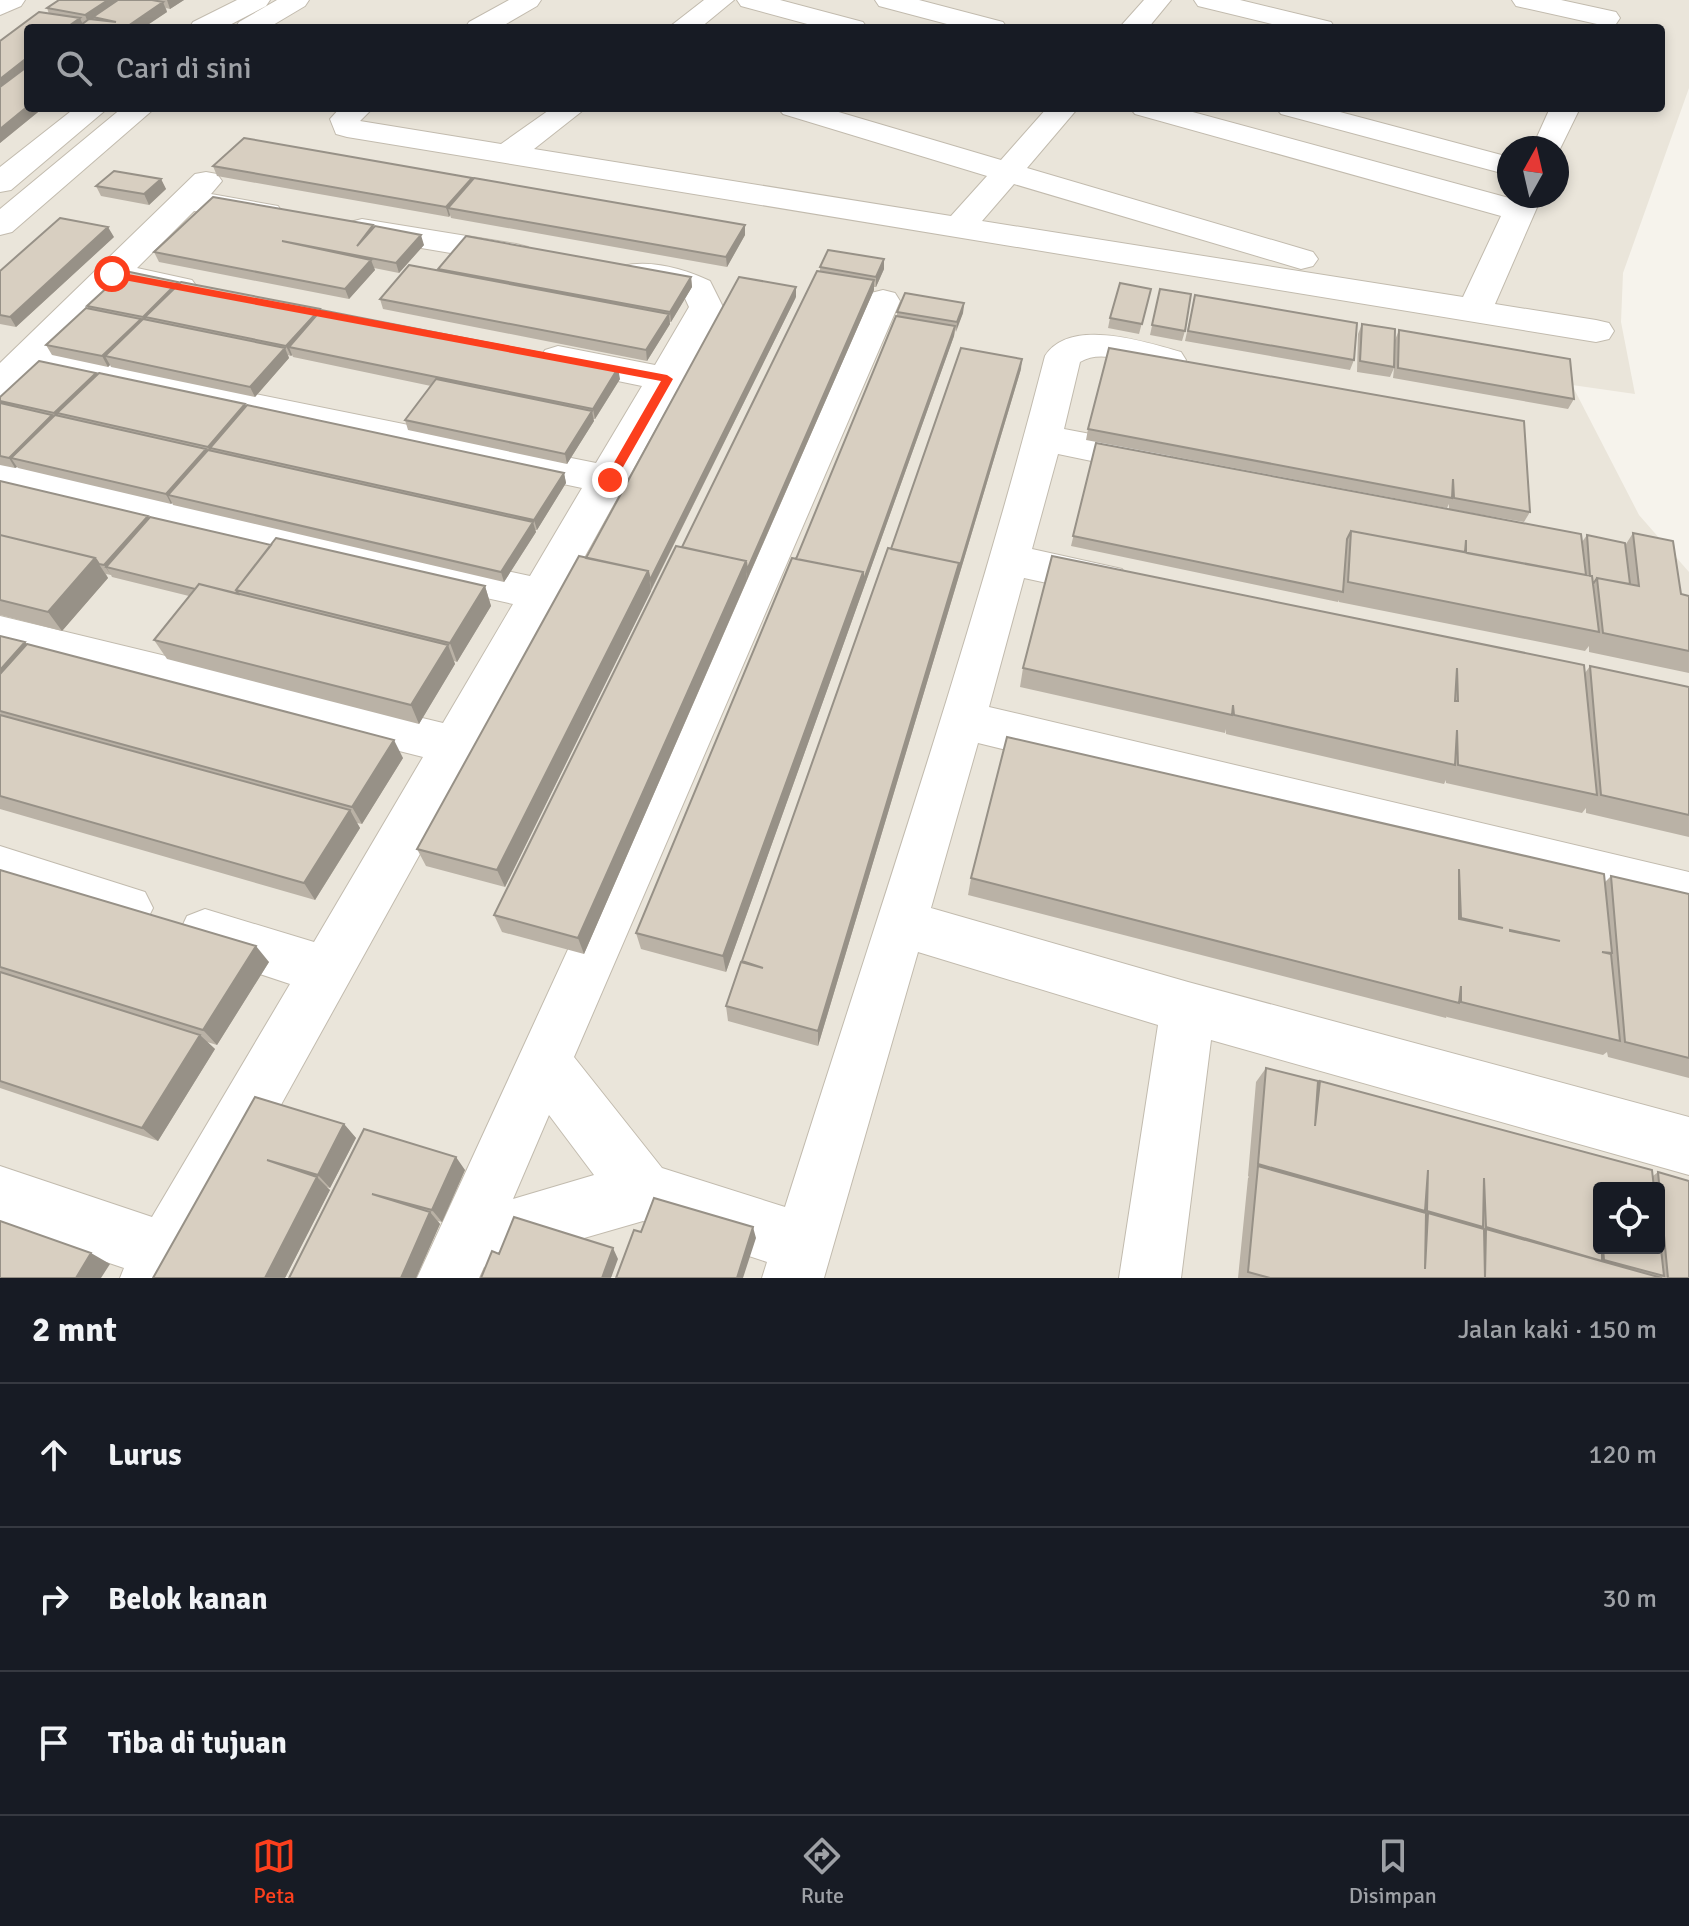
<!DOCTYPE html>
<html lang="id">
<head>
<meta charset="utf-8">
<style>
	:root { --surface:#171b24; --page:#20242c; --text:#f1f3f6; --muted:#9ea1a6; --line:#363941; --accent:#fc3f1d }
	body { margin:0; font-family:Signika,sans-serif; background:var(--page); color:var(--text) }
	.controls { position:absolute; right:24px; bottom:24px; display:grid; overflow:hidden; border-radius:8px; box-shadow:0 4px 12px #0003 }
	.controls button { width:72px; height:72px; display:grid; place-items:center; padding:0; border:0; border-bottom:2px solid var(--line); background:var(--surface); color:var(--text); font:40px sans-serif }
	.compass { position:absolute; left:1497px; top:136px; width:72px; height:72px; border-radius:50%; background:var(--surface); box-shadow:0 4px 12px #0003; rotate:8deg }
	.stop { position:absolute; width:24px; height:24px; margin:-18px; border:6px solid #fc3f1d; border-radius:50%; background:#fff }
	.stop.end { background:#fc3f1d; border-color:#fff; box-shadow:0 2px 8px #0008 }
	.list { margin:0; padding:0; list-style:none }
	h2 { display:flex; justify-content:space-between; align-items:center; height:104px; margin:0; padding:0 32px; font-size:34px }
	h2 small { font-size:26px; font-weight:400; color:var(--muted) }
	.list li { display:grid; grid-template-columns:52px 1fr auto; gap:24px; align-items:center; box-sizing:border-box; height:144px; padding:0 32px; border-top:2px solid var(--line) }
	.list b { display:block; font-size:30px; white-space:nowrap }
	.list em { font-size:26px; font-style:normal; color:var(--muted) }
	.icon { flex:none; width:44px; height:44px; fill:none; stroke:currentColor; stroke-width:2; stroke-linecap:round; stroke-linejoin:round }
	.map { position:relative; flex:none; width:1689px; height:1278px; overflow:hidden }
	.search { position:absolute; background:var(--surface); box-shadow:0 4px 12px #0003; left:24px; right:24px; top:24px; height:88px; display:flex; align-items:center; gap:20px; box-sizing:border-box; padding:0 28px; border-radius:8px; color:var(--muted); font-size:30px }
	.sheet { height:536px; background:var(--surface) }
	nav { display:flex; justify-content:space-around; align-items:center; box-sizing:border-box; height:112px; border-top:2px solid var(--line); background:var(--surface); font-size:22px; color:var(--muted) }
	nav a { display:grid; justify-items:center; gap:4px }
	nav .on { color:var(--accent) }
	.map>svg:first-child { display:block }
</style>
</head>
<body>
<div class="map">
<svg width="1689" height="1278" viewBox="0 0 1689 1278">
	<rect width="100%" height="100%" fill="#f6f3ec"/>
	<path fill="#eae5da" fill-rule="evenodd" d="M0 0H1689V88L1623 273 1621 322 1635 394 1572 385 1639 515 1689 572V1278H0ZM28 28H1661V108H28ZM1509 148H1557V196H1509ZM1599 1188H1659V1248H1599Z"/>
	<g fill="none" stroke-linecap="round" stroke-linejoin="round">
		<defs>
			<path id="minor" d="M0 0H25L21 6 0 15Z
				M237 0H270L266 6 224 28H189L193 22Z
				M277 0H309L305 6 268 28H235L239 22Z
				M509 0H541L537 6 499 28H465L469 22Z
				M704 0H734L700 28H668Z
				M737 0H780L863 22 867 28H822L741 6Z
				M875 0H919L1003 22 1007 28H962L879 6Z
				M1144 0H1171L1148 28H1119Z
				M1194 0H1240L1331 22 1335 28H1288L1198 6Z
				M1512 0H1561L1616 12 1620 18 1616 24 1606 26 1516 6Z
				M75 108H108L11 190 0 192V167Z
				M122 108H155L12 232 0 235V209Z
				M340 108H373L360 121 501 144 552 108H586L534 149 951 216 987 176 783 114 778 108H825L1001 160 1047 108H1078L1027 168 1313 252 1318 259 1313 266 1301 269 1014 184 982 221 1463 297 1501 216 1135 114 1130 108H1178L1509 198 1542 196 1495 304 1596 320 1609 323 1614 331 1609 339 1596 342 347 137 336 134 330 119Z
				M1276 108H1325L1509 157V175L1281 114Z
				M1550 108H1580L1557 155V148H1532Z
				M206 172 217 174 222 181 211 194 278 206 283 213 278 220 267 223 194 211 137 268 192 280 197 287 192 294 180 297 120 286 53 353 596 463 642 386 545 366 540 358 545 350 558 346 655 365 689 307 683 294 623 280 618 273 623 266C649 259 686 269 710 281L723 307 185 1278H120L124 1268 0 1226V1166L152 1217 290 984 187 950 179 933 187 916 205 909 314 942 423 757 0 650V616L443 723 513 604 0 490V462L530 576 582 488 34 372 13 393 0 396V363L195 174Z
				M362 219 516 244 528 247 533 254 528 261 516 264 350 236 346 229 350 222Z
				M883 290 895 293 900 301 574 1057 662 1168 785 1207C874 925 971 643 1045 356 1070 317 1145 342 1181 352L1186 360 1181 368C1149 377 1110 344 1080 362L1064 429 1154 446 1168 450 1174 460 1168 470 1154 474 1058 454 1032 549 1122 569 1128 580 1122 591 1107 596 1024 578 989 707 1689 872V918L978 743 931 908 1188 982 1689 1117V1175L1211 1040 1181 1278H1119L1158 1025 918 952 824 1278H762L767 1262 643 1221 484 1267 479 1278H417L866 301 871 293ZM549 1115 594 1175 513 1199Z
				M0 846 145 892 153 908 145 924 127 931 0 890Z"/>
		</defs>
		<use href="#minor" stroke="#c2bbae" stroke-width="2"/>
		<use href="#minor" fill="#fff" fill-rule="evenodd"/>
	</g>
	<path fill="#bab2a6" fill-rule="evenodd" d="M59 0H184L170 9 166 8 167 12 143 28H28L43 108 0 143V41L49 14 47 8Z
		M213 166 472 180 745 235 727 267 451 218 450 215 449 217 217 176Z
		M161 179 166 189 149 205 101 196 96 186Z
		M373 225 374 227 424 245 399 273 374 268 375 270 349 299 159 262 154 252Z
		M114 237 16 327 0 324V271Z
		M884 259V269L876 287H874V290L584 954 502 932 494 915 682 547 820 271V267Z
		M438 269 691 277 692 287 671 322H670V324L647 361 383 309 380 299 439 271Z
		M179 284 320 309V311L620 379 595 419H593L594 421 567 464 408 430 405 420 431 386 293 357 292 355 291 356 288 355 289 358 255 397 111 367 110 365 108 367 52 355 46 345 88 308 87 306Z
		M1151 289 1139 334 1108 328 1110 318Z
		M1160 289 1185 331 1182 341 1150 335Z
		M1195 295 1354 360 1350 370 1185 341Z
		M796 297 505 887 426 866 417 849 586 558Z
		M964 303 963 313 955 332 954 336 726 972 641 949 636 933 796 559 897 316V312Z
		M1362 324 1395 340 1399 330 1574 399 1568 409 1393 378 1394 368 1390 377 1357 372 1358 334Z
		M1021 369 818 1046 728 1021 726 1006 743 962 891 549Z
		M96 373 97 374 245 404 246 407 564 473 566 483 537 530H535L536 532 504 582 173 505 172 503 171 504 18 468 17 467 15 468 0 465V397Z
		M1524 421 1530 512 1524 522 1449 509V504L1447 508 1086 440 1088 429Z
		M1096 443 1582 542 1587 535 1626 544 1633 533 1681 594 1689 596V673L1589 652V646L1585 651 1339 602V600L1338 602 1071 546Z
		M0 481 149 518 271 545 485 586 491 606 457 662 454 661 455 664 419 724 167 659 154 640 189 596 112 577 111 575 106 574 108 578 62 631 0 615Z
		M0 636 25 642 27 644 403 758 362 824 357 823 360 828 315 900 0 809Z
		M1590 666 1689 687V837L1586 813V808L1582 813 1446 783V780L1444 784 1226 734V729L1225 733 1020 687 1023 668 1585 673Z
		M1007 737 1605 882 1611 876 1689 894V1078L1608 1057 1607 1052 1603 1055 1447 1017V1016L1446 1018 968 895 971 878Z
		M0 870 269 962 217 1045 207 1042 215 1049 158 1141 0 1088Z
		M1266 1068 1318 1084 1320 1081 1653 1176 1658 1172 1689 1278H1238L1248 1178 1249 1177 1248 1176 1256 1082ZM1599 1188H1659V1248H1599Z
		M344 1124 356 1138 330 1188 326 1187 330 1190 285 1278H153Z
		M364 1129 465 1170 442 1222 438 1221 440 1224 416 1278H289Z"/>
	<path fill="#979187" d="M108 0H119L93 17 95 21 89 25 85 15Z
		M167 0H184L170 9Z
		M163 2 167 12 143 28H125Z
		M80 18 84 27 83 28H66Z
		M28 57V71L0 92V79Z
		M28 106V108H43L0 143V129Z
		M472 178 474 188 448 208 450 215 449 217 446 207Z
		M161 179 166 189 149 205 144 194Z
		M745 225V235L727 267 726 257Z
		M108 227 114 237 16 327 10 317Z
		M421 235 424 245 399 273 396 263Z
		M884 259V269L876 287V277Z
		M371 260 375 270 349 299 345 289Z
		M691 277 692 287 671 322 670 312Z
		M874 280V290L747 580V570Z
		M178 282 183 292 145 317 150 326 148 327 143 317Z
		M796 287V297L651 590 650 580Z
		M964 303 963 313 956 332 957 322Z
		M320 309 323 319 289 347 292 355 291 356 286 346Z
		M669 314 670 324 647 361 646 350Z
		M141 319 146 329 105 356 110 365 108 367 102 356Z
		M955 326 954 336 726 972 723 956 863 572Z
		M285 348 289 358 255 397 250 387Z
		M1022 359 1021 369 818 1046V1031L941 620Z
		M618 368 620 379 595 419 593 409Z
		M96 373 102 383 57 413 62 422 61 423 54 413Z
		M245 404 250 414 210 448 214 456 213 457 208 447Z
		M592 411 594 421 567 464 565 454Z
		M52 415 58 425 11 458 17 467 15 468 9 458Z
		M206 449 211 459 168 495 172 503 171 504 166 494Z
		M564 473 566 483 537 530 534 520Z
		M148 516 154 526 106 567 111 575 104 565Z
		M533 522 536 532 504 582 501 572Z
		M95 558 108 578 62 631 48 612Z
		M746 561 747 580 584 954 578 938Z
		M648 571 651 591 505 887 497 870Z
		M485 586 491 606 457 662 450 643Z
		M25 642 40 661 0 707V670Z
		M448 645 455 664 419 724 411 705Z
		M394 740 403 758 362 824 352 807Z
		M350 810 360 828 315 900 304 883Z
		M256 946 269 962 217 1045 203 1030Z
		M200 1035 215 1049 158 1141 142 1128Z
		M344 1124 356 1138 330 1188 318 1175Z
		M456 1157 465 1170 442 1222 432 1210Z
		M317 1177 330 1190 285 1278H265Z
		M430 1212 440 1224 416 1278H401Z
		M753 1227 756 1238 743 1278H737Z
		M613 1248 618 1259 611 1278H602Z
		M91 1253 110 1264 101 1278H76Z"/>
	<path fill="#d8cfc1" stroke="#979187" stroke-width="2" fill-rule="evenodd" d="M59 0H108L85 15 47 8Z
		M118 0H152L163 2 125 28H77L89 19 116 22 93 17Z
		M39 12 80 18 66 28H28V57L0 79V41Z
		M28 66V106L0 129V87Z
		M244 138 472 178 446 207 213 166Z
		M114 171 161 179 144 194 96 186Z
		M474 178 745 225 726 257 448 208Z
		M213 197 373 225 357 246 375 226 421 235 396 263 282 241 371 260 345 289 154 252Z
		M60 218 108 227 10 317 0 315V271Z
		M466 236 691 277 670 312 438 269Z
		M828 250 884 259 876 277 820 267Z
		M409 265 669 314 646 350 380 299Z
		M125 271 178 282 143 317 87 306Z
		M817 271 874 280 747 570 746 561 682 547Z
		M739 277 796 287 650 580 648 571 586 558Z
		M181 282 320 309 286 346 145 317Z
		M1120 283 1151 289 1142 324 1110 318Z
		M1160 289 1191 294 1185 331 1152 325Z
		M905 293 964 303 957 322 897 312Z
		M1195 295 1357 323 1354 360 1188 331Z
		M86 308 141 319 102 356 46 345Z
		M321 310 618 368 593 409 289 347Z
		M896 316 955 326 863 582V572L796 559Z
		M143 319 285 348 250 387 105 356Z
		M1362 324 1395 329 1394 367 1360 361Z
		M1399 330 1570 359 1574 399 1398 368Z
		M961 348 1022 359 958 572 959 563 891 549Z
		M1109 348 1524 421 1530 512 1454 498 1453 479 1452 498 1088 429Z
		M39 361 96 373 54 413 0 401V397Z
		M99 373 245 404 208 447 57 413Z
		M436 379 592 411 565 454 405 420Z
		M0 403 52 415 9 458 0 456Z
		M247 405 564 473 534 520 210 448Z
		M55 415 206 449 166 494 11 458Z
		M1096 443 1581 534 1586 575 1466 553V540L1465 552 1351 531 1347 539 1343 592 1073 536Z
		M208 450 533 522 501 572 168 495Z
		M0 481 148 516 104 565 99 564 95 558 0 535Z
		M150 517 271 545 236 590 238 594 199 584 195 589 106 567Z
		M1351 531 1592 576 1599 632 1348 582Z
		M1633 533 1673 541 1681 594 1689 596V651L1603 633 1597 578 1639 586Z
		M0 535 95 558 48 612 0 600Z
		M1587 535 1625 543 1630 584 1597 578 1593 584 1592 576H1590Z
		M276 538 485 586 450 643 236 590Z
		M676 546 746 561 578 938 494 915Z
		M888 548 959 563 818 1031 726 1006 741 962 763 968 742 961Z
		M579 556 648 571 497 870 417 849Z
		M1052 556 1584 665 1597 795 1458 765 1457 730 1455 765 1234 715 1233 705 1232 715 1023 668ZM1457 668 1458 701H1455Z
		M792 558 863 572 723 956 636 933Z
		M199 584 448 645 411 705 154 640Z
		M0 636 25 642 0 670Z
		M27 644 394 740 352 807 0 711V674Z
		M1590 666 1689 687V815L1601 795Z
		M0 715 350 810 304 883 0 796Z
		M1007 737 1604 874 1612 953 1602 952 1611 954 1620 1041 1461 1002V986L1459 1003 971 878ZM1459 869 1461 918 1503 928 1459 919ZM1510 930 1560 941 1510 931Z
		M0 870 256 946 203 1030 0 967Z
		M1611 876 1689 894V1058L1625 1042Z
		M0 972 200 1035 142 1128 0 1081Z
		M1266 1068 1318 1081 1315 1126 1320 1081 1652 1170 1654 1188H1599V1248H1602V1261L1486 1227 1484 1178 1483 1227 1427 1211 1428 1170 1425 1211 1258 1164Z
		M255 1097 344 1124 318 1175 267 1160 317 1177 265 1278H153Z
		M364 1129 456 1157 432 1210 372 1194 430 1212 401 1278H289Z
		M1258 1166 1426 1213 1425 1269 1428 1213 1484 1229 1485 1278H1270L1248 1272Z
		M1658 1172 1689 1181V1278H1668Z
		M654 1198 753 1227 737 1278H616L634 1230 641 1232Z
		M514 1217 613 1248 602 1278H481L492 1251 499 1254Z
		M0 1221 91 1253 76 1278H0Z
		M1486 1229 1662 1278H1485Z
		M1659 1231 1664 1276 1604 1260 1603 1248H1659Z"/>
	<path fill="#fc3f1d" d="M112 271 667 375 673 379 614 483 610 484 604 480 661 381 108 277 107 274Z"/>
</svg>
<div class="controls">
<button><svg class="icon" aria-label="locate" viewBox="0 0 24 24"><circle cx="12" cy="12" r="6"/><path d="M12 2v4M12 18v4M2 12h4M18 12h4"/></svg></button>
</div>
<svg class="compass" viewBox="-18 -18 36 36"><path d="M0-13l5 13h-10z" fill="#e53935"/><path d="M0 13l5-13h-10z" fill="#9ea1a6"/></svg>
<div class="stop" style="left:112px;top:274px"></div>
<div class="stop end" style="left:610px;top:480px"></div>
<div class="search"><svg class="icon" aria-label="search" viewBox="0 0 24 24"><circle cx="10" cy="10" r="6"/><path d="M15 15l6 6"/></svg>Cari di sini</div>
</div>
<section class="sheet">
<h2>2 mnt<small>Jalan kaki · 150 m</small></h2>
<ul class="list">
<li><svg class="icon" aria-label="ahead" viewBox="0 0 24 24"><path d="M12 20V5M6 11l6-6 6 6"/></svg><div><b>Lurus</b></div><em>120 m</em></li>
<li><svg class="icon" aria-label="right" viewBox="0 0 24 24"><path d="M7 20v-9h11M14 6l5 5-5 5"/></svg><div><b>Belok kanan</b></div><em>30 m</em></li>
<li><svg class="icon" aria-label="arrive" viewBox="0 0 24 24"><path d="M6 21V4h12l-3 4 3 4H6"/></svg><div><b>Tiba di tujuan</b></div></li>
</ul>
</section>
<nav>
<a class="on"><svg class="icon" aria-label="map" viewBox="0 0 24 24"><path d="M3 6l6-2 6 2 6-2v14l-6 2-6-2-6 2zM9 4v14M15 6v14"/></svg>Peta</a>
<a><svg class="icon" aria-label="directions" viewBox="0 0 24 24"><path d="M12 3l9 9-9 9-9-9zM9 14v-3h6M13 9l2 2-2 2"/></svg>Rute</a>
<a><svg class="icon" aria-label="saved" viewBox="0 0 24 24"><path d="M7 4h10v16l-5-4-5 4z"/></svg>Disimpan</a>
</nav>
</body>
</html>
